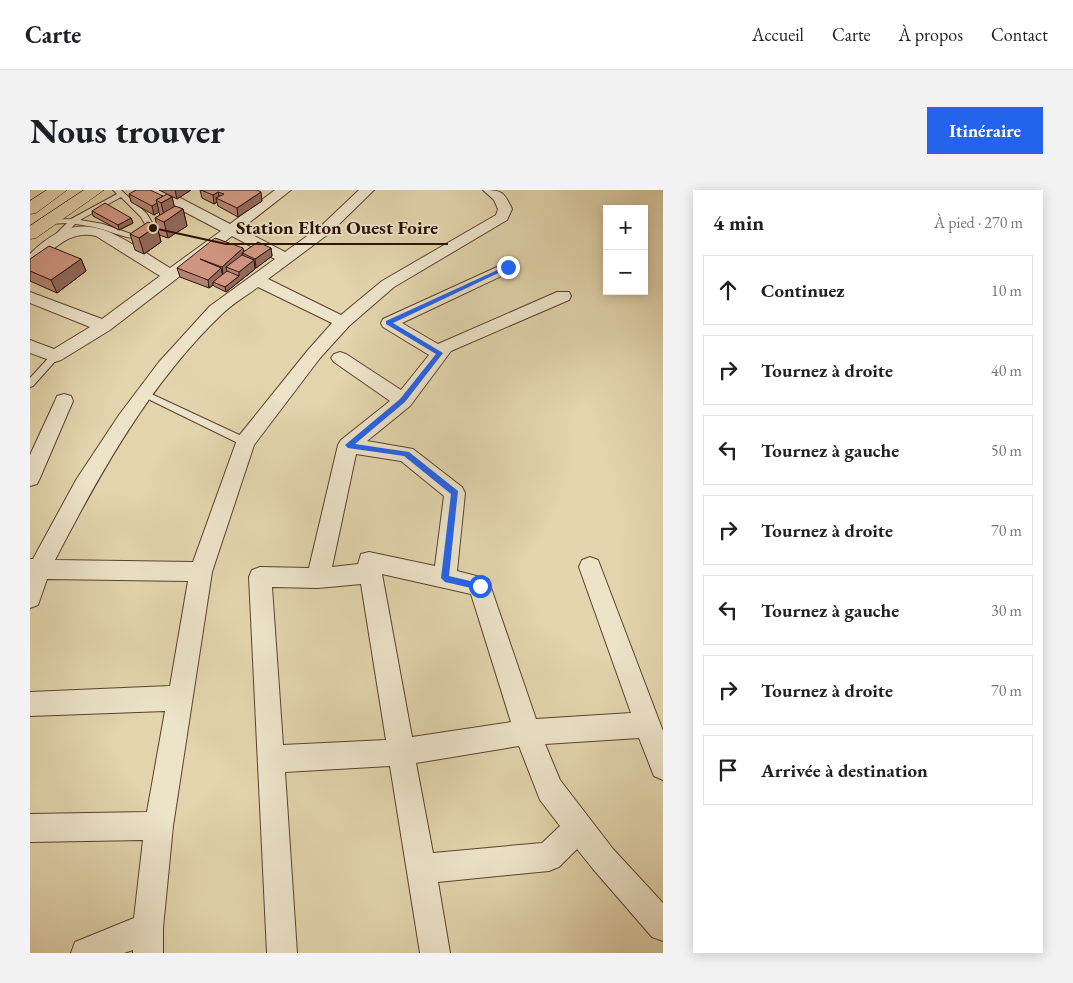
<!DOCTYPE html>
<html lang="fr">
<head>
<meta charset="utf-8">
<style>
	:root { --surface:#fff; --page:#f2f2f2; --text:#202124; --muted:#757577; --line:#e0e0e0; --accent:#2563eb }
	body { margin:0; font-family:"EB Garamond",serif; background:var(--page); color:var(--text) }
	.controls { position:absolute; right:15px; top:15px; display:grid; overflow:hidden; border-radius:0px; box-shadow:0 2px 12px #0003 }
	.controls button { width:45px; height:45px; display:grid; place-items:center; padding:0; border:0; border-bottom:1px solid var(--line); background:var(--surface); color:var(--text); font:25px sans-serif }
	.stop { position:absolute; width:15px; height:15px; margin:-11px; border:4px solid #2563eb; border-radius:50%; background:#fff }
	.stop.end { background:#2563eb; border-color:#fff; box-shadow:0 1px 5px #0008 }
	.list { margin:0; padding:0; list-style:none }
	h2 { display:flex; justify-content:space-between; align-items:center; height:65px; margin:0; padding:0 20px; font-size:21px }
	h2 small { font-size:16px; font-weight:400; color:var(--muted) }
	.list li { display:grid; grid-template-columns:32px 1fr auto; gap:15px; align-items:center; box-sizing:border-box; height:70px; margin:0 10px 10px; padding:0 10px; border:1px solid var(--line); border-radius:0px }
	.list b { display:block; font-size:19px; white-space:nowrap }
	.list em { font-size:16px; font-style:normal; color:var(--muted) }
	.icon { flex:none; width:28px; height:28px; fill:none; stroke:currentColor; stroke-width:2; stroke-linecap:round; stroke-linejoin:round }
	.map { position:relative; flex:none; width:633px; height:763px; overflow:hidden; border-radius:0px }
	header { display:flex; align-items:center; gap:30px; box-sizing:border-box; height:70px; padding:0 25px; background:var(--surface); border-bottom:1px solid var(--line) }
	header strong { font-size:24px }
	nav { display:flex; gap:28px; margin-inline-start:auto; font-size:18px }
	.intro { display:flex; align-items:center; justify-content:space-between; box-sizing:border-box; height:120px; padding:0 30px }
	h1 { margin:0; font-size:35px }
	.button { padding:12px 22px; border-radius:0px; background:var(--accent); color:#fff; font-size:18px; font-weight:700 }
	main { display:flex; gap:30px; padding:0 30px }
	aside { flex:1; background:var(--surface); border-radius:0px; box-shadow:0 2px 12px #0003 }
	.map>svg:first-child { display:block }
</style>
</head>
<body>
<header>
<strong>Carte</strong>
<nav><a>Accueil</a><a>Carte</a><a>À propos</a><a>Contact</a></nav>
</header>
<div class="intro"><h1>Nous trouver</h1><a class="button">Itinéraire</a></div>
<main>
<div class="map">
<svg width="633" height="763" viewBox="0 0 633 763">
	<rect width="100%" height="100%" fill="#e2d4ac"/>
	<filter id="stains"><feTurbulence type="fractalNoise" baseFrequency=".004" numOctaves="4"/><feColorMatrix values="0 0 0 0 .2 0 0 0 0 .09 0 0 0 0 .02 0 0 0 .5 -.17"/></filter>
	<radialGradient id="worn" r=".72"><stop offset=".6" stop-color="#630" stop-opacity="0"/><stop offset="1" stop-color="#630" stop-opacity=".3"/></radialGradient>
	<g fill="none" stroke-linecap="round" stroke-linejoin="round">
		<defs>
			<path id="service" d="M83 0H91L117 24 125 38 122 46C102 53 87 43 68 38 61 36 52 35 45 34L31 49H25V45L37 33 19 34 15 32 16 30 41 29 87 4ZM91 7 111 27 117 38 116 43 104 45 73 34 50 30Z
				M25 163 28 164V168L3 196 0 197V188L22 164Z
				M115 201 218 249 220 252 215 256 212 255 112 206 110 204Z"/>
			<path id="minor" d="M117 0H135L200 34 245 0H261L211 39 255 62 291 36 329 0H344L301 42 238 89 311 125 352 91 466 25 468 19 464 10 453 0C472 0 474 2 482 19L477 30 364 97 319 136 290 168 224 255 182 382 143 636 133 738V763H103V760L94 763H41L45 752 104 728 113 650 0 652V624L117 622 135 521 0 526V502L140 496 158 391 17 389 8 415 0 418V369H3L46 290 89 225 129 172 180 116 245 69 202 46 80 140 31 170 25 172 0 163V150L24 159 60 137 0 113V102L72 129 130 86 66 46C45 41 30 52 16 66 11 71 7 76 0 78V64C54 10 88 47 140 78L191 41 119 3ZM228 97 302 133 278 160 208 247 163 372 25 370C70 283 120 193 191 125 202 114 216 106 228 97Z
				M478 72 484 74 486 77 484 80 372 133 408 154 527 102H539L541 106 539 110 421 161 380 216 337 251 383 259 432 297 435 303 427 381 458 389 506 529 601 523 549 377 552 370 560 367 568 370 633 541V590L624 586 609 548 515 554 530 590 583 659 633 713V751L622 747 563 679 547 659 529 677 519 681 408 692 420 763H390L360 576 255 582 267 763H237L219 387 222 380 230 377 279 378 308 255 311 250 360 211 304 172 301 168 304 164 310 162 316 164 371 200 399 165 353 137 351 133 353 129ZM326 264 371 271 414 306 405 376 339 362 331 364 328 374 302 377ZM352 384 441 404 481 532 382 547ZM331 394 356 550 253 555 242 397 288 398ZM489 556 510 610 530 636 512 653 403 663 386 573Z
				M34 204 41 206 43 211 10 288 7 294 0 296V265L25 211 27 206Z"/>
			<path id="trunk" d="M17 0H37L6 23 0 24V11Z
				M54 0H74L6 48 0 49V36Z"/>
		</defs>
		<use href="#service" stroke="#5a4230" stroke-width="2"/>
		<use href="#minor" stroke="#5a4230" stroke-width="2"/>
		<use href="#trunk" stroke="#2c1206" stroke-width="1"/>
		<use href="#service" fill="#ece3c9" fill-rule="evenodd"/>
		<use href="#minor" fill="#ece3c9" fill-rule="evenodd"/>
		<use href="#trunk" fill="#e2d4ac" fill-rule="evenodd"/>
	</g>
	<path fill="#b58473" stroke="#2c1206" d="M129 0H161L147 9Z
		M170 0H227L232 11 208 27 188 16 187 12 184 14 172 8Z
		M99 4 142 7 144 16 153 19 157 36 138 48 129 45 125 28 130 25 129 22 124 25 101 12Z
		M62 21 101 28 103 33 89 40 63 26Z
		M127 36 131 52 114 64 105 60 100 44Z
		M241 58 242 66 226 78 225 77V79L196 102 184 96 183 95 179 98 150 87 147 78 214 61Z
		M0 69H51L56 81 27 103 0 91Z"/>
	<path fill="#936b5e" stroke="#2c1206" d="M145 0H161L147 9Z
		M188 2 190 9 186 8 187 12 184 14 183 5Z
		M231 2 232 11 208 27 207 18Z
		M142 7 146 23 135 29 131 13Z
		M127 13 129 22 124 25 122 16Z
		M153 19 157 36 138 48 134 32Z
		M101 28 103 33 89 40 88 35Z
		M127 36 131 52 114 64 109 48Z
		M213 58 214 64 212 63 213 68 196 77 197 82 193 85 192 77Z
		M241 58 242 66 226 78 225 69Z
		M51 69 56 81 27 103 21 90Z
		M224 70 225 79 196 102 195 97 209 86V82Z
		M191 78 193 87 183 92V95L179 98 178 90Z"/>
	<path fill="#d29986" stroke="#2c1206" d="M106 0H120L133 6 126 10 127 13 122 16 99 4Z
		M171 0H227L231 2 207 18 186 8 194 4 188 2 183 5Z
		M137 4 142 7 131 13 126 10Z
		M75 13 101 28 88 35 62 21Z
		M145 16 153 19 134 32 125 28Z
		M118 32 127 36 109 48 100 44Z
		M185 48 213 58 192 77 170 69 191 78 178 90 147 78Z
		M228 52 241 58 225 69 212 63Z
		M19 56 51 69 21 90 0 81V69Z
		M212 65 224 70 209 82 196 77Z
		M197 81 209 86 195 97 183 92Z"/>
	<path fill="#2563eb" d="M476 76 481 77 363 133 413 163 375 212 325 254 379 262 428 301 419 386 453 394 454 396 450 400 415 392 411 388 421 304 374 266 318 258 315 255 370 209 406 164 356 134V131Z"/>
	<path fill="none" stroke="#2c1206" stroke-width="2" d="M123 38L196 54H418"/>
	<circle fill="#2c1206" stroke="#ece3c9" stroke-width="2" cx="123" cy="38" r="5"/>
	<g font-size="19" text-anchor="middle" font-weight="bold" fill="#2c1206" stroke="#ece3c9" stroke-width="4" stroke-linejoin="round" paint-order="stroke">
		<text x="307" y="44">Station Elton Ouest Foire</text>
	</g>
	<rect width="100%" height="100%" filter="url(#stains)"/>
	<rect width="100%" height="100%" fill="url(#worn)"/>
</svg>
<div class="controls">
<button>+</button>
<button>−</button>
</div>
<div class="stop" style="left:450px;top:396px"></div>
<div class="stop end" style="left:478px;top:77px"></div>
</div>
<aside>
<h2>4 min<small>À pied · 270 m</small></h2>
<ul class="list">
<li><svg class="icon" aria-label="ahead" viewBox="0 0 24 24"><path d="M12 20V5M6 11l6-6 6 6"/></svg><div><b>Continuez</b></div><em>10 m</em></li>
<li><svg class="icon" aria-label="right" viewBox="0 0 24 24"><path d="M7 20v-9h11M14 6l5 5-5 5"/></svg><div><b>Tournez à droite</b></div><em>40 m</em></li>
<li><svg class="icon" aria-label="left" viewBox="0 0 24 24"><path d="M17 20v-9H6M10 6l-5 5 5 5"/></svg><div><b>Tournez à gauche</b></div><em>50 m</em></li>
<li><svg class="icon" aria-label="right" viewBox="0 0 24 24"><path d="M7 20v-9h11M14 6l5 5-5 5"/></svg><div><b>Tournez à droite</b></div><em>70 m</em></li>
<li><svg class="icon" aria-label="left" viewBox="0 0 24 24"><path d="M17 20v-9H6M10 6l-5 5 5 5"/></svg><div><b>Tournez à gauche</b></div><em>30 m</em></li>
<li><svg class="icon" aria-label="right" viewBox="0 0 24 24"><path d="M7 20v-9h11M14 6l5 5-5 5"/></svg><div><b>Tournez à droite</b></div><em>70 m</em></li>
<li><svg class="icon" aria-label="arrive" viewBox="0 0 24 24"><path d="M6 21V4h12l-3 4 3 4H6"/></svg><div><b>Arrivée à destination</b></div></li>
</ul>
</aside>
</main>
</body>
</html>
